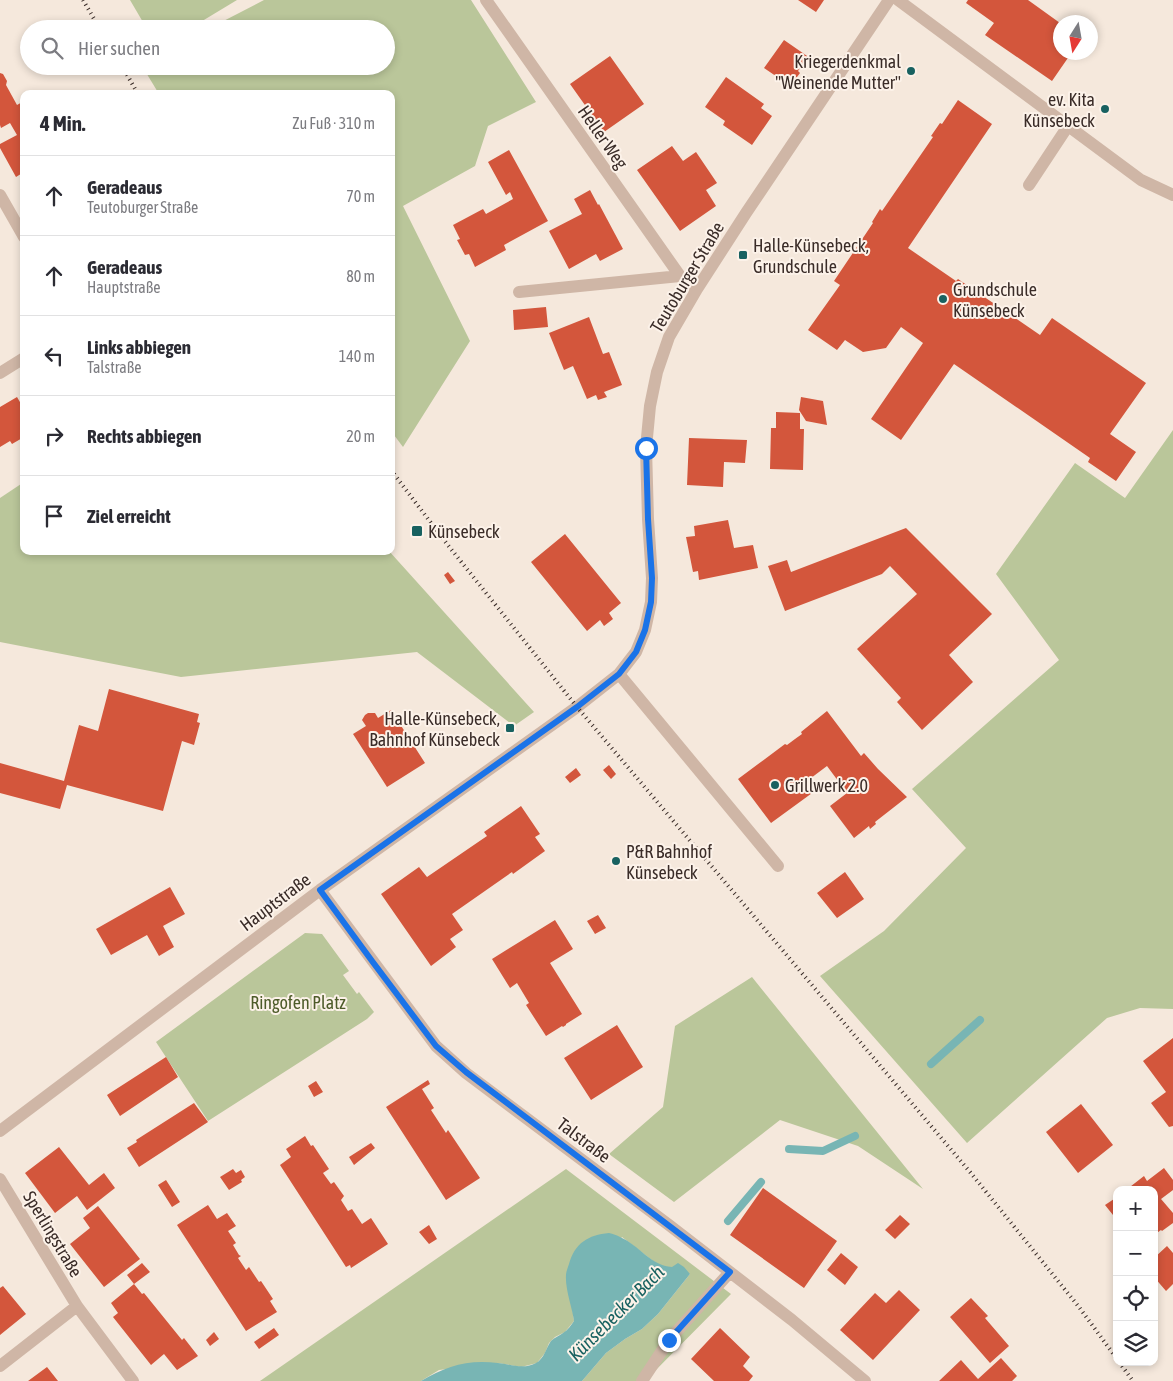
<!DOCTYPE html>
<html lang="de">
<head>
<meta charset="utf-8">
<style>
	:root { --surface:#fff; --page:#f7f7f7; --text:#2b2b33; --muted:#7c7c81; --line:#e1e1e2 }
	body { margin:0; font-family:"Asap Condensed",sans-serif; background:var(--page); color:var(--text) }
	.controls { position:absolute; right:15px; bottom:15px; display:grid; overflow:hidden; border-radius:10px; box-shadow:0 2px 8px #0003 }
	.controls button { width:45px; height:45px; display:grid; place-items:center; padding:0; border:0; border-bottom:1px solid var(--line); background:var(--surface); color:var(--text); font:25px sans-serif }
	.compass { position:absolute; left:1053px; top:15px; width:45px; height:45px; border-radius:50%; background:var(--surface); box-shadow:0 2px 8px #0003; rotate:191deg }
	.stop { position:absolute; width:15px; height:15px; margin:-11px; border:4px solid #1a73e8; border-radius:50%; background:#fff }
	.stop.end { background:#1a73e8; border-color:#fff; box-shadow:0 1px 5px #0008 }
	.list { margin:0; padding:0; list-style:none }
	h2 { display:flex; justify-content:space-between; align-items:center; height:65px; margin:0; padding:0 20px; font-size:21px }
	h2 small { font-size:16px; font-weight:400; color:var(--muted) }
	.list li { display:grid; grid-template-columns:32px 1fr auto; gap:15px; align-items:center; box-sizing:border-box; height:80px; padding:0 20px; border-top:1px solid var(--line) }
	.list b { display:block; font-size:19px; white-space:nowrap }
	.list p { margin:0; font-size:16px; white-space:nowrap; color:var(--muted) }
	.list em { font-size:16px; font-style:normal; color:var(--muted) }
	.icon { flex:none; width:28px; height:28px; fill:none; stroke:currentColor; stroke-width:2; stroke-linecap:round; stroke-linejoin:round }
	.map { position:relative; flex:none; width:1173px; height:1381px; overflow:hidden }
	.search { position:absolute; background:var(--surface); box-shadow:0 2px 8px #0003; left:20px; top:20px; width:375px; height:55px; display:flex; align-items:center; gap:12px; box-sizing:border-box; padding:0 18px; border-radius:28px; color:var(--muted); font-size:19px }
	.panel { position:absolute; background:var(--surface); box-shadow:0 2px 8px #0003; left:20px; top:90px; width:375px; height:465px; border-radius:10px }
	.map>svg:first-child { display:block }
</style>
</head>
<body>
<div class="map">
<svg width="1173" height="1381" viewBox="0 0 1173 1381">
	<rect width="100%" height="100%" fill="#f5e8dc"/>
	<path fill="#bac69a" d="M130 0H237L189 29H147Z
		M264 0H471L536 102 488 126 475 166 403 206 470 341 403 447 391 431V94H159L142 66H386V29H208Z
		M1173 430V1009L1140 1008 1107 1018 967 1143 820 976 884 931 966 848 912 789 1059 660 996 574 1075 463 1125 498Z
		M24 482V551H389L534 712 514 726 417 652 181 677 0 642V498Z
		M305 933 322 934 349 971 343 975 357 994 359 992 374 1012 367 1019 208 1121 156 1042Z
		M752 977 923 1189 858 1146 780 1120 674 1202 609 1154 663 1107 675 1026Z
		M566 1169 731 1294 645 1381H582L606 1353 625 1339 642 1329 658 1314 690 1274 657 1264 622 1237 572 1306 574 1321 565 1332 555 1337 549 1343 545 1353 537 1363 521 1367 498 1363 439 1370 421 1381H260Z"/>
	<path fill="#78b5b4" d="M609 1233C613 1234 617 1235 620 1237 639 1245 651 1266 672 1267L678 1263 684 1267 690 1274 658 1314 642 1329 625 1339 606 1353 582 1381H421C446 1366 468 1359 498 1363 510 1364 524 1370 536 1363 544 1359 546 1348 551 1341 555 1337 559 1336 563 1333 568 1330 571 1325 574 1321 572 1307 565 1289 566 1275 566 1272 568 1267 569 1264 575 1243 588 1235 609 1233Z"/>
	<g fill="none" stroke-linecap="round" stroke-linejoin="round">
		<path stroke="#78b5b4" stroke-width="8" d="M931 1064 980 1020
			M789 1149 823 1151 855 1136
			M728 1221 761 1182"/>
	</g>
	<path fill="#d3563c" d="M798 0H824L816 12Z
		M968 0H1028L1060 23V52H1072L1052 81 985 35 994 23 966 3Z
		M784 40 810 58 809 60 807 59 798 71 800 73 794 81 792 80 789 85 764 68Z
		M610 56 644 104 604 132 570 84Z
		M0 73 3 74 7 81 6 85 17 105 24 101V172L16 177 0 148V144L17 135 10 123 1 128 0 125Z
		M726 77 764 104 761 108 772 116 752 145 723 125 725 121 705 107Z
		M958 100 992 124 908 248 956 281 958 279 1040 335 1052 318 1146 383 1110 434 1136 452 1116 481 1088 462 1090 458 954 364 901 440 871 419 923 343 901 327 886 348 863 352 845 340 837 350 808 330 840 285 834 281 873 223 872 222 880 209 882 211 933 137 931 136 940 123 942 124Z
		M672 146 683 161 696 152 717 183 706 190 716 206 680 231 637 170Z
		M509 150 548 221 504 245 506 250 475 267 469 254 465 255 457 240 460 239 453 225 483 209 486 214 513 199 510 192 506 195 488 162Z
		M590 190 598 205 599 204 623 249 600 261 596 254 569 269 549 231 582 214 574 199Z
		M546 307 548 327 514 330 513 310Z
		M589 317 603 354 609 352 622 385 604 392 607 397 598 400 596 395 587 399 573 366 564 370 549 333Z
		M17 397 24 409V437L12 444 10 441 0 447V407Z
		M801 397 823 401 827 425 806 421 799 410Z
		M776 412 800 413V429H804L803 470 770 469 771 428H776Z
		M689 438 747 440 745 463 724 462 723 487 687 485Z
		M728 520 734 548 753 545 758 568 699 580 698 571 693 572 686 537 695 536 694 526Z
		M906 528 992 614 949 655 973 682 922 730 897 702 901 698 857 649 917 594 890 566 882 574 785 611 768 566 787 560 791 572Z
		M565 534 621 603 609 613 613 619 604 626 600 620 587 631 531 562Z
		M448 572 455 581 450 584 444 575Z
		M109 689 199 714 197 722 200 723 194 745 182 741 163 811 67 785 60 809 0 793V763L64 781 79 725 98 731Z
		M391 710 425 763 387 787 353 734 366 726 362 720 365 715 368 713H375L378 718Z
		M827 711 861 756 864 753 878 769 907 797 875 822 876 824 870 829 869 826 854 838 830 806 847 793 827 766 811 778 819 788 771 823 738 779 785 744 787 745 795 739 802 734 801 732Z
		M609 765 616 774 611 779 603 770Z
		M576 768 581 775 570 783 565 777Z
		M521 806 540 834 535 837 545 851 513 874 512 872 452 914 463 930 450 939 456 947 431 966 381 894 419 867 427 877 487 836 484 832Z
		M845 872 864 899 837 918 817 893Z
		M170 887 185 914 163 926 174 947 159 956 147 935 111 955 96 929Z
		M598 915 606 928 595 934 587 921Z
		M555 920 573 949 550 963 582 1014 566 1024V1025L563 1027 562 1026 546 1036 526 1005 529 1003 517 983 510 988 492 959Z
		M617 1025 643 1067 591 1100 564 1058Z
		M1173 1038V1126L1169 1127 1151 1103 1166 1092 1143 1061Z
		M166 1057 178 1077 120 1116 107 1095Z
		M428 1080 430 1084 422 1089 434 1108 431 1110 446 1133 448 1130 480 1178 446 1200 386 1107Z
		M316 1081 323 1092 314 1097 308 1086Z
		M194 1103 208 1122 139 1167 127 1148 137 1142 136 1140Z
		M1081 1104 1113 1145 1078 1173 1046 1132Z
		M305 1136 311 1146 313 1145 329 1169 323 1173 331 1184 334 1182 344 1196 341 1200 348 1211 352 1209 362 1224 371 1218 388 1244 351 1268 350 1265 346 1267 280 1165 291 1157 286 1149Z
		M371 1143 375 1148 354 1165 349 1157Z
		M59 1147 89 1185 104 1173 115 1188 87 1210 77 1196 55 1213 25 1173Z
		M1164 1168 1173 1180V1190L1161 1199 1173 1213V1223L1162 1231 1161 1230 1154 1235V1190H1126L1144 1176 1147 1181Z
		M233 1169 236 1173 241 1170 245 1177 241 1180 242 1182 229 1190 220 1177Z
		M166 1180 180 1202 172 1207 158 1185Z
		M763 1188 837 1241 804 1288 730 1235Z
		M1117 1197V1220L1105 1205Z
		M208 1205 217 1219 227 1213 236 1226 228 1231 236 1243 233 1245 239 1255 241 1256 238 1258 246 1270 249 1267 259 1282 261 1281 273 1299 270 1301 277 1312 246 1331 177 1225Z
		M98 1206 140 1259 104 1287 70 1244 90 1228 83 1218Z
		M900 1215 910 1224 895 1239 885 1230Z
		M429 1225 437 1239 429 1244 419 1232Z
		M1167 1246 1173 1253V1284L1166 1291 1154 1277V1258Z
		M841 1253 858 1267 845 1285 827 1270Z
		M142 1263 150 1272 134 1284 127 1275Z
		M134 1284 142 1294 144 1293 182 1340 184 1338 198 1356 177 1370 164 1354 151 1365 113 1317 118 1313 111 1303Z
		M3 1286 26 1314 0 1335V1288Z
		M899 1290 920 1310 873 1360 840 1330 875 1293 886 1303Z
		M971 1298 988 1316 985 1318 1009 1346 990 1363 950 1317Z
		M274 1328 279 1335 259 1349 254 1342Z
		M720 1328 750 1357 743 1366 753 1376 749 1381H714L691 1359Z
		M214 1332 219 1339 210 1346 206 1340Z
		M1001 1358 1017 1376 1012 1381H939L961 1360 978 1379Z
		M47 1367 58 1381H28Z"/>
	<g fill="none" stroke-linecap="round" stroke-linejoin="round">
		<path stroke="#cfb6a6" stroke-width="12" d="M486 0 680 276 697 289
			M898 0 1141 180 1173 195
			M1029 185 1068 126
			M0 195 24 237
			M519 292 680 276
			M0 373 24 358
			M619 674 778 866
			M320 890 436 1046 466 1073 669 1225 792 1320 865 1381
			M0 1131 320 890 577 707 619 674 636 652 645 630 651 602 652 578 648 519 646 448 650 406 657 372 669 337 697 289 746 213 889 0
			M0 1179 77 1306 133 1381
			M0 1366 77 1306
			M642 1381 669 1340 730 1272"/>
		<path stroke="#3a2c28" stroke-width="4" stroke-dasharray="1 4" stroke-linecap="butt" d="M83 0 100 29
			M122 66 138 94
			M391 470 447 544 577 707 970 1172 1079 1307 1117 1359
			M1119 1362 1133 1381"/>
	</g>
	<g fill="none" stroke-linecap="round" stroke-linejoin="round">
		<path stroke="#1a73e8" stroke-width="6" d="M646 448 648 519 652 578 651 602 645 630 636 652 619 674 577 707 320 890 372 961 436 1046 466 1072 730 1272 669 1340"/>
	</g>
	<g fill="#186160" stroke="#fcf2e9" stroke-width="2">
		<circle cx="911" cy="71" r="5"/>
		<circle cx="1105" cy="109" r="5"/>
		<rect x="738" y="250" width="10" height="10" rx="2.5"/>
		<circle cx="943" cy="299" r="5"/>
		<rect x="411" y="525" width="12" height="12" rx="2.5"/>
		<rect x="505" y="723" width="10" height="10" rx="2.5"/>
		<circle cx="775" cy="785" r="5"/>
		<circle cx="616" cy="861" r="5"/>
	</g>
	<g text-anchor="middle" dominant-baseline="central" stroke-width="4" stroke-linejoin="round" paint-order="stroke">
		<g font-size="18" fill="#3a2c28" stroke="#fcf2e9" text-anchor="start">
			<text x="901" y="61" text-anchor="end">Kriegerdenkmal<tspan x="901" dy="21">"Weinende Mutter"</tspan></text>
			<text x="1095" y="99" text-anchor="end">ev. Kita<tspan x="1095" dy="21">Künsebeck</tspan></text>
			<text x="753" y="245">Halle-Künsebeck,<tspan x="753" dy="21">Grundschule</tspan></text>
			<text x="953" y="289">Grundschule<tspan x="953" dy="21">Künsebeck</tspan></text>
			<text x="428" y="531">Künsebeck</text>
			<text x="500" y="718" text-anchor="end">Halle-Künsebeck,<tspan x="500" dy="21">Bahnhof Künsebeck</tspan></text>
			<text x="785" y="785">Grillwerk 2.0</text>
			<text x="626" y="851">P&amp;R Bahnhof<tspan x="626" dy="21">Künsebeck</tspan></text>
		</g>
		<g font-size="18" fill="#3a2c28" stroke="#fcf2e9">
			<text transform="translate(603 137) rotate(55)">Heller Weg</text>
			<text transform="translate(687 277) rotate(-59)">Teutoburger Straße</text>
			<text transform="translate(275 902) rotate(-37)">Hauptstraße</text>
			<text transform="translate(584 1140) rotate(37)">Talstraße</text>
			<text transform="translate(53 1234) rotate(59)">Sperlingstraße</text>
		</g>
		<g font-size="18" fill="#4d5b29" stroke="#fcf2e9">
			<text x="298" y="1002">Ringofen Platz</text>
		</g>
		<g font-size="19" font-style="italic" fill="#186160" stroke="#fcf2e9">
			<text transform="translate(616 1313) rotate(-45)">Künsebecker Bach</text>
		</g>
	</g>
</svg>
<div class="controls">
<button>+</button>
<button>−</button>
<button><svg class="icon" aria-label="locate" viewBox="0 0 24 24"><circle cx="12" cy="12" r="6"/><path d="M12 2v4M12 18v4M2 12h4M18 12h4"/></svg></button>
<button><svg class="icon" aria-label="layers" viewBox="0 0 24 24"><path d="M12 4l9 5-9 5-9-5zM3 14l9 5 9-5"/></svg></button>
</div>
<svg class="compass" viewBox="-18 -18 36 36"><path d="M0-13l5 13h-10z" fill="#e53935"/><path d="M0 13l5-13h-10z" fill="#7c7c81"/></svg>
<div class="stop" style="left:646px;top:448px"></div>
<div class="stop end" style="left:669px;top:1340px"></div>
<div class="search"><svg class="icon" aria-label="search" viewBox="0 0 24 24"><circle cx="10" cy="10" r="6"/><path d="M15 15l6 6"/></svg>Hier suchen</div>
<section class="panel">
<h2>4 Min.<small>Zu Fuß · 310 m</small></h2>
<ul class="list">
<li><svg class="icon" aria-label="ahead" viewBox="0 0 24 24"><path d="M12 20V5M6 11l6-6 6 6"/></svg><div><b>Geradeaus</b><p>Teutoburger Straße</p></div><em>70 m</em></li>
<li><svg class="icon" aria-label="ahead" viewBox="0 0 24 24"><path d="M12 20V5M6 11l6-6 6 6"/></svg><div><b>Geradeaus</b><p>Hauptstraße</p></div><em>80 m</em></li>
<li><svg class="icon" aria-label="left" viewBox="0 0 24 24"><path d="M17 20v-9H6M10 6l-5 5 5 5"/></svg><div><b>Links abbiegen</b><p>Talstraße</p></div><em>140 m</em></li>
<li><svg class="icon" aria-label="right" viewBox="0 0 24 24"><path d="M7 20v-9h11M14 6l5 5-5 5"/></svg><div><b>Rechts abbiegen</b></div><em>20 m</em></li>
<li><svg class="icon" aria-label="arrive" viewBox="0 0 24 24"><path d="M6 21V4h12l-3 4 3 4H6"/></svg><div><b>Ziel erreicht</b></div></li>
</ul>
</section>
</div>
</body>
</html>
